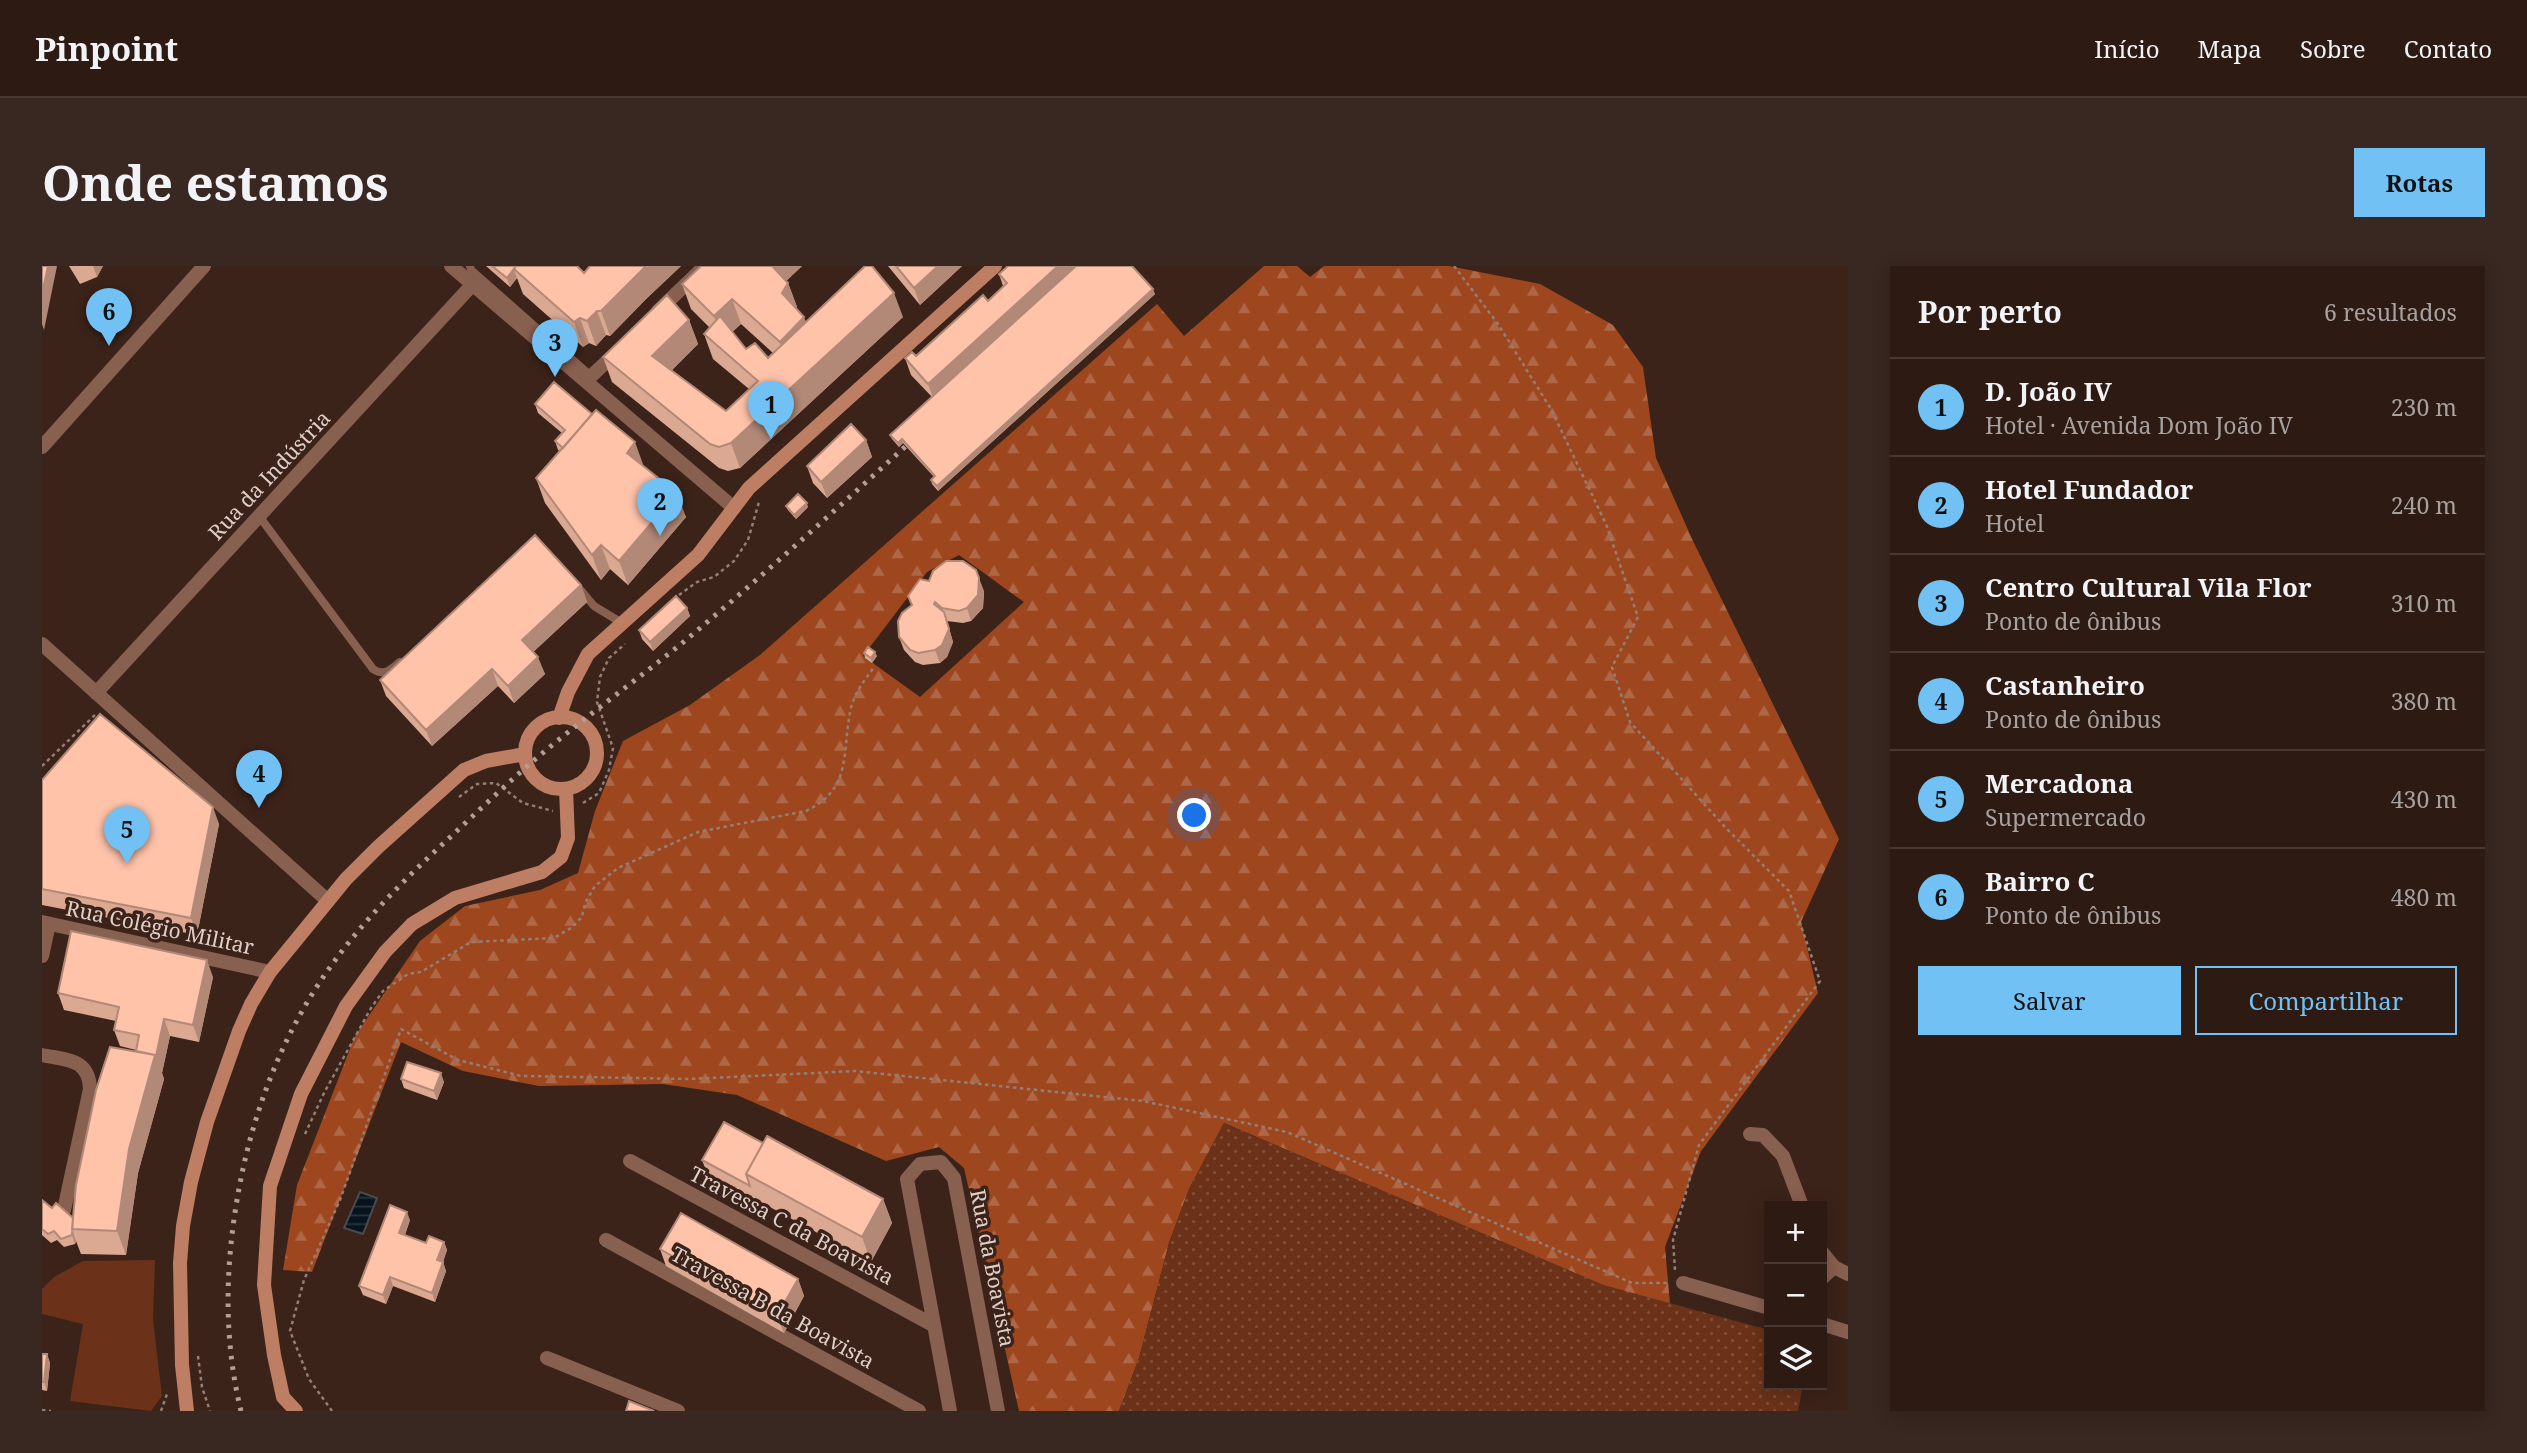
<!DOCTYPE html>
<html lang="pt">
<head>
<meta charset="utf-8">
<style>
	:root { --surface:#2d1a13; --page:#392721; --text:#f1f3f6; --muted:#a7a1a0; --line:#483833; --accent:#71c1f4 }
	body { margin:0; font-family:"Noto Serif",serif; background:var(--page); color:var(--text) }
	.controls { position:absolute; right:21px; bottom:21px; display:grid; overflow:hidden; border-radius:0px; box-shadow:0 4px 18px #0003 }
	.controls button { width:63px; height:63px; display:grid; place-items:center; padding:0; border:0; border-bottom:2px solid var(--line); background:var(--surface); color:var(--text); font:35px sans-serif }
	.you { position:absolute; left:1153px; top:550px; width:24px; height:24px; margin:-18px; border:5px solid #fff; border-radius:50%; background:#1a73e8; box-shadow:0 0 0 10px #1a73e833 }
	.badge { display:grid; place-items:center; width:46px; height:46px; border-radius:50%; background:var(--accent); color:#111; font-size:23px; font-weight:700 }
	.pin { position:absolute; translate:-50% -58px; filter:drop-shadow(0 2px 4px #0008) }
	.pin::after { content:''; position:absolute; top:37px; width:24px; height:21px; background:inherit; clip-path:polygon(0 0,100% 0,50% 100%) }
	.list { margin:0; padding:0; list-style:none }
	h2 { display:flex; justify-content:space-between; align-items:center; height:91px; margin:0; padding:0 28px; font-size:30px }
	h2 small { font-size:23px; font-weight:400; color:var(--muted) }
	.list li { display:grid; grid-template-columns:46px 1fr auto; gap:21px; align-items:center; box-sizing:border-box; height:98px; padding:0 28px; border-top:2px solid var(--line) }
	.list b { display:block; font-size:26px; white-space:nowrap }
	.list p { margin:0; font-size:23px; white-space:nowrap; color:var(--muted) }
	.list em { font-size:23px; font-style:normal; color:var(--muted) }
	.actions { display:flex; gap:14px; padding:21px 28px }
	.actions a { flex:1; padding:16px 0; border:2px solid var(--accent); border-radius:0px; text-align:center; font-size:24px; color:var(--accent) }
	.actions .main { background:var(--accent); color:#111 }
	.icon { flex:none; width:38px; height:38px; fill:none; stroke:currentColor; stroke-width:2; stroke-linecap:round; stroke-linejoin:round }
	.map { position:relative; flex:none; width:1806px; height:1145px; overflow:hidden; border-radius:0px }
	header { display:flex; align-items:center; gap:42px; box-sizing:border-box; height:98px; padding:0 35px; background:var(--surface); border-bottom:2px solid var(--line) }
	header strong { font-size:33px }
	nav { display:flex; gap:38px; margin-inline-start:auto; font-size:24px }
	.intro { display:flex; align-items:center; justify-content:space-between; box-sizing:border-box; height:168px; padding:0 42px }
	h1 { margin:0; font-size:49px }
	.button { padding:18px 32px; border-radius:0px; background:var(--accent); color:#111; font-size:24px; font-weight:700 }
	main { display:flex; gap:42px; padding:0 42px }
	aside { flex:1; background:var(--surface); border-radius:0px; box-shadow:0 4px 18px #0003 }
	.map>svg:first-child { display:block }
</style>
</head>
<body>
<header>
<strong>Pinpoint</strong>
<nav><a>Início</a><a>Mapa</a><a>Sobre</a><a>Contato</a></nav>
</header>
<div class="intro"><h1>Onde estamos</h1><a class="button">Rotas</a></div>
<main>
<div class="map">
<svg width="1806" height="1145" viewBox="0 0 1806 1145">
	<defs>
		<pattern id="forest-firs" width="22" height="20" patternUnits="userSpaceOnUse" patternTransform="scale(1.75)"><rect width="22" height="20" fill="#9e461d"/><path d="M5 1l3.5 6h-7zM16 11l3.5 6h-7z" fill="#af6847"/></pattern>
		<pattern id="park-dots" width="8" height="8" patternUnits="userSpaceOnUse" patternTransform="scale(1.75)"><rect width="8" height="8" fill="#6b3219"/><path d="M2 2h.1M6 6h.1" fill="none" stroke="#804f39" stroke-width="1.8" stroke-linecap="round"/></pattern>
		<pattern id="water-rules" width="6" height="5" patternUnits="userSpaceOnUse" patternTransform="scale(1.75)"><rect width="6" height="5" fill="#07141d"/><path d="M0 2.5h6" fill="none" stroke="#2b353c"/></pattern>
	</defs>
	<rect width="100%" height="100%" fill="#3c2319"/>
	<path fill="#6b3219" d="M113 994 111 1054 120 1130 109 1145 28 1135 41 1058 0 1048V1023L12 1011 41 995Z"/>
	<path fill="url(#forest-firs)" fill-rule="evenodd" d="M1222 0H1255L1268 11 1282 0H1407L1498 18 1571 59 1601 101 1614 192 1651 275 1797 573 1759 656 1776 727 1659 885 1623 981 1628 1038 1561 1019 1182 857 1147 923 1127 977 1097 1092 1077 1145H977L922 902 897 881 844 895 695 829 621 818 497 820 421 805 359 776 270 1006 241 1004 255 919 313 770 378 675 423 640 498 624 536 607 553 545 581 475 648 439 718 389 1115 38 1142 70ZM917 289 982 336 878 431 821 390 885 306Z"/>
	<path fill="url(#park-dots)" d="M1182 857 1561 1019 1727 1064V1119H1761L1756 1145H1077L1097 1092 1127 977 1147 923Z"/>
	<path fill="url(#water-rules)" stroke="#484c50" stroke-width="2" d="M318 926 335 932 321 968 302 962Z"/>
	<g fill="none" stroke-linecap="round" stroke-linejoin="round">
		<path stroke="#937f76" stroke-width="2.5" stroke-dasharray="3.5 3.5" stroke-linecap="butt" d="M1412 0 1456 58 1509 143 1564 258 1596 351 1570 401 1588 456 1683 561 1747 625 1778 715 1657 879 1631 974 1633 1004
			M637 329 655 316 672 311 692 295 706 274 717 236
			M0 500 55 447
			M417 531 435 518 454 517 481 537 511 545
			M541 537 557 527 567 504 571 482 555 436 558 411 567 392 583 378
			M263 868 282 827 329 742 341 725 366 708 379 706 429 676 512 672 529 662 540 651 543 637 553 620 576 602 656 566 764 545C812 522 799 485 809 442 813 426 823 413 833 400
			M156 1090 160 1121 168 1145
			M0 1144 9 1145
			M119 1145 126 1125
			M290 1145 267 1113 248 1065 262 1014 298 934 359 763 416 794 479 810 647 813 813 805 1101 835 1245 866 1590 1017H1627"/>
		<path stroke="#886050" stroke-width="8" d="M428 0 429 4 549 110
			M217 250 331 403C342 411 349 403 358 396
			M537 322 552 340 580 357"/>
		<path stroke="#886050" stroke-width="14" d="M409 0 692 242
			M616 45 663 0
			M544 115 577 84
			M0 181 162 0
			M0 378 286 635
			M54 427 431 18
			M0 656 228 706
			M0 690 7 658
			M0 789C24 794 47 792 48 823L22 944
			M1708 868 1721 869 1741 890 1760 940
			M588 895 891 1059
			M564 974 877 1145
			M1780 986 1792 1001 1806 1008
			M1780 1012 1792 1001
			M1641 1017 1727 1042
			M1780 1058 1806 1066
			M505 1092 636 1145
			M908 1145 865 913 878 898 899 896 912 912 956 1145"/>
		<path stroke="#bd7e64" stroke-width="14" d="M483 487a36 36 0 1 1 72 0a36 36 0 1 1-72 0Z
			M517 452 526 426 546 388 656 289 707 222 953 0
			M145 1145 140 1099 138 997 141 960 149 916 165 856 197 765 209 738 228 706 304 613 336 581 422 504 444 495 483 488
			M254 1145 241 1131 232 1089 222 1019 228 920 259 828 304 740 343 686 370 658 413 632 500 606 519 591 526 572 524 523"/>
		<path stroke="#b2a098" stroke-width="5" stroke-dasharray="3.5 7" stroke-linecap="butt" d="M199 1145C182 1076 183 1004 195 934 207 862 231 792 269 730 305 671 354 621 404 575 430 551 456 526 482 503 532 459 587 420 639 378 716 314 790 247 864 180"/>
	</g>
	<path fill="#dba892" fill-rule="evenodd" d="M27 0H61L55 11 38 18Z
		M444 0H535L542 7 548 0H639L604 33 568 70 564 69 554 80 547 77 541 81 481 28 475 12 468 21Z
		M659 0H760L744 15 746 17 755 41 754 43 764 56 861 51 698 202 686 205 677 202 570 116 561 91 647 54 656 78 630 104 684 145 707 123 671 93 662 68 668 62 649 43 640 18ZM699 58 731 87 726 92 704 83 690 66Z
		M846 0H920L878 39Z
		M957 8 1113 28 896 225 890 218 889 214 892 211 861 177 857 181 850 173 848 169 890 131 869 109 863 92 874 90 946 35 961 20Z
		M493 138 602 200 644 251 586 319 568 303 559 314 503 237 494 212 518 185 516 184 513 175 520 167 496 147Z
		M824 174 830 191 785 232 771 217 765 200Z
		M744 240 766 241 754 253 746 244Z
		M887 315 942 325 941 342 929 355 921 357 905 355 911 376 905 391 898 397 881 399 873 396 862 384 857 371 869 339Z
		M539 319 545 336 491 386 503 408 472 437 456 420 390 480 344 430 338 414Z
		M645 342 648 350 611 385 600 373 597 364Z
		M822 387 835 390 830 397 823 392Z
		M0 514 177 558 155 669 0 639Z
		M171 711 157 776 128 770 120 807 122 813 96 907 84 989 39 988 34 975 33 978 22 981 15 974 9 977 0 969V934L10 942 31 952 94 784 78 780 72 764 74 755 22 744 16 727Z
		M359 813 402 816 395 834 362 822Z
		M721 877 841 933 850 957 829 996 665 907 660 894Z
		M368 954 363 969 384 977 402 976 405 984 401 996 404 1005 393 1036 351 1020 344 1038 321 1029 317 1020Z
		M618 983 756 1013 762 1030 742 1067 624 1000Z
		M0 1088H5L8 1097 5 1125 0 1124Z"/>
	<path fill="#b28877" d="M6 0H15L2 64 0 58V28Z
		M51 0H61L55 11Z
		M604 0H639L604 33 568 70 559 45Z
		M729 0H760L737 22Z
		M896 0H920L878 39 872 22Z
		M1016 0H1040L892 134 886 118Z
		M472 4 475 12 468 21 465 12Z
		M746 17 755 41 749 51 740 27Z
		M1111 23 1113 28 896 225 895 220Z
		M852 27 861 51 698 202 689 177Z
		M690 33 699 58 681 75 672 50Z
		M555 45 564 69 554 80 545 55Z
		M762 51 771 75 746 101 738 76Z
		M538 52 547 77 541 81 532 56Z
		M647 54 656 78 619 115 610 90Z
		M860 173 861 177 857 181 856 177Z
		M824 174 830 191 785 232 779 216Z
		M593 176 602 201 585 187Z
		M635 227 644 251 586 319 577 295Z
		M765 237 766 241 754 253 752 249Z
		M559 279 568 303 559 314 550 289Z
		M937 312 942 325 941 342 929 355 925 342Z
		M539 319 545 336 486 391 480 374Z
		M645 342 648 350 611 385 608 376Z
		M902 346 911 376 905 391 898 397 893 384Z
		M833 386 835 390 830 397 829 392Z
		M496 391 503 408 472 437 466 420Z
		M450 403 456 420 390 480 384 464Z
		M171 541 177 558 155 669 149 652Z
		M165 694 171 711 157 776 151 759Z
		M122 753 128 770 120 807 122 813 96 907 84 989 75 965 87 883Z
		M399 807 402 816 395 834 392 825Z
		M841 933 850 957 829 996 820 971Z
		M365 946 368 954 360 976 357 967Z
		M31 966 34 975 33 978 30 969Z
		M402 976 405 984 398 1003 395 994Z
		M401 996 404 1005 393 1036 390 1027Z
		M348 1011 351 1020 344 1038 341 1029Z
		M756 1013 762 1030 742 1067 735 1050Z
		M5 1088 8 1097 5 1125 2 1116Z"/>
	<path fill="#ffc3aa" stroke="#b28877" stroke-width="2" d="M0 0H6L0 28Z
		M450 0H474L465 12Z
		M474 0H535L542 7 548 0H604L559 45H555L545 55 538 52 532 56 472 3Z
		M659 0H730L746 17 740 27 762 51 738 76 690 33 672 50 640 18Z
		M823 0H830L852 27 689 177 677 181 668 178 561 91 625 29 647 54 610 90 684 145 716 115 662 68 678 50 704 83 713 77 726 92Z
		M854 0H896L872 22Z
		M966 0H1016L886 118 863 92 870 86 874 90 941 29 946 35 965 17 957 8Z
		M1034 0H1090L1111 23 895 220 889 214 893 210 860 173 856 177 848 169Z
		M512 116 550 148 521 182 513 175 523 164 493 138Z
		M554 144 593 176 585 187 635 227 577 295 559 279 550 289 494 212Z
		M809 158 824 174 779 216 765 200Z
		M756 228 765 237 752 249 744 240Z
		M493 269 539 319 480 374 496 391 466 420 450 403 384 464 338 414Z
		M904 295H921L934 304 937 312 936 329 925 342 917 345 900 342 893 336 892 338 902 346 907 363 900 379 893 384 876 387 868 384 857 371 856 355 860 347 870 339 866 330 878 313 887 315 891 305Z
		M634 330 645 342 608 376 597 364Z
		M826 381 833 386 829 392 822 387Z
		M58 448 171 541 149 652 0 623V514Z
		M29 665 165 694 151 759 122 753 114 790 113 789 94 785 97 769 72 764 77 741 16 727Z
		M68 781 113 789 87 883 75 965 30 963 34 919 54 824Z
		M365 796 399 807 392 825 359 813Z
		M682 856 721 877 704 908 708 920 660 894Z
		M725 870 841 933 820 971 704 908Z
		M0 934 10 942 14 937 31 952 30 969 19 973 12 965 6 968 0 963Z
		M348 939 365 946 357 967 384 977 387 970 402 976 395 994 401 996 390 1027 348 1011 341 1029 317 1020Z
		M639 947 756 1013 735 1050 618 983Z
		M0 1088H5L2 1116H0Z
		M587 1135 612 1145H584Z"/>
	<g text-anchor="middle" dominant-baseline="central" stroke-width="7" stroke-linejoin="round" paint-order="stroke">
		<g font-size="21" fill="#dfcfc8" stroke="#3c2319">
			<text transform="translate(227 209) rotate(-47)">Rua da Indústria</text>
			<text transform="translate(118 661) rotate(12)">Rua Colégio Militar</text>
			<text transform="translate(750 959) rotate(28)">Travessa C da Boavista</text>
			<text transform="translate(951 1002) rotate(79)">Rua da Boavista</text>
			<text transform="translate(731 1041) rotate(29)">Travessa B da Boavista</text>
		</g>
	</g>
</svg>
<div class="controls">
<button>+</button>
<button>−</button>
<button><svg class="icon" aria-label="layers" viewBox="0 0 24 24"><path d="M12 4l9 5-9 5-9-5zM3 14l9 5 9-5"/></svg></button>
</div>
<div class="you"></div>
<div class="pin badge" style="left:729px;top:173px">1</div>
<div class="pin badge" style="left:618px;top:270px">2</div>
<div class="pin badge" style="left:513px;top:111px">3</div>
<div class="pin badge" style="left:217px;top:542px">4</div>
<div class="pin badge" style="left:85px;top:598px">5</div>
<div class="pin badge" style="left:67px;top:80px">6</div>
</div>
<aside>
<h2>Por perto<small>6 resultados</small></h2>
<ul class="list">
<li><span class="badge">1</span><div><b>D. João IV</b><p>Hotel · Avenida Dom João IV</p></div><em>230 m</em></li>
<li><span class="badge">2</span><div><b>Hotel Fundador</b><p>Hotel</p></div><em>240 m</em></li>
<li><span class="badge">3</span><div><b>Centro Cultural Vila Flor</b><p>Ponto de ônibus</p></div><em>310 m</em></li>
<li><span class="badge">4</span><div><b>Castanheiro</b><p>Ponto de ônibus</p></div><em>380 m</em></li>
<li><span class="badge">5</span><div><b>Mercadona</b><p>Supermercado</p></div><em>430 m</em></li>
<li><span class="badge">6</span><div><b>Bairro C</b><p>Ponto de ônibus</p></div><em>480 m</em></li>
</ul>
<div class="actions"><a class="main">Salvar</a><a>Compartilhar</a></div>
</aside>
</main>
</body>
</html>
